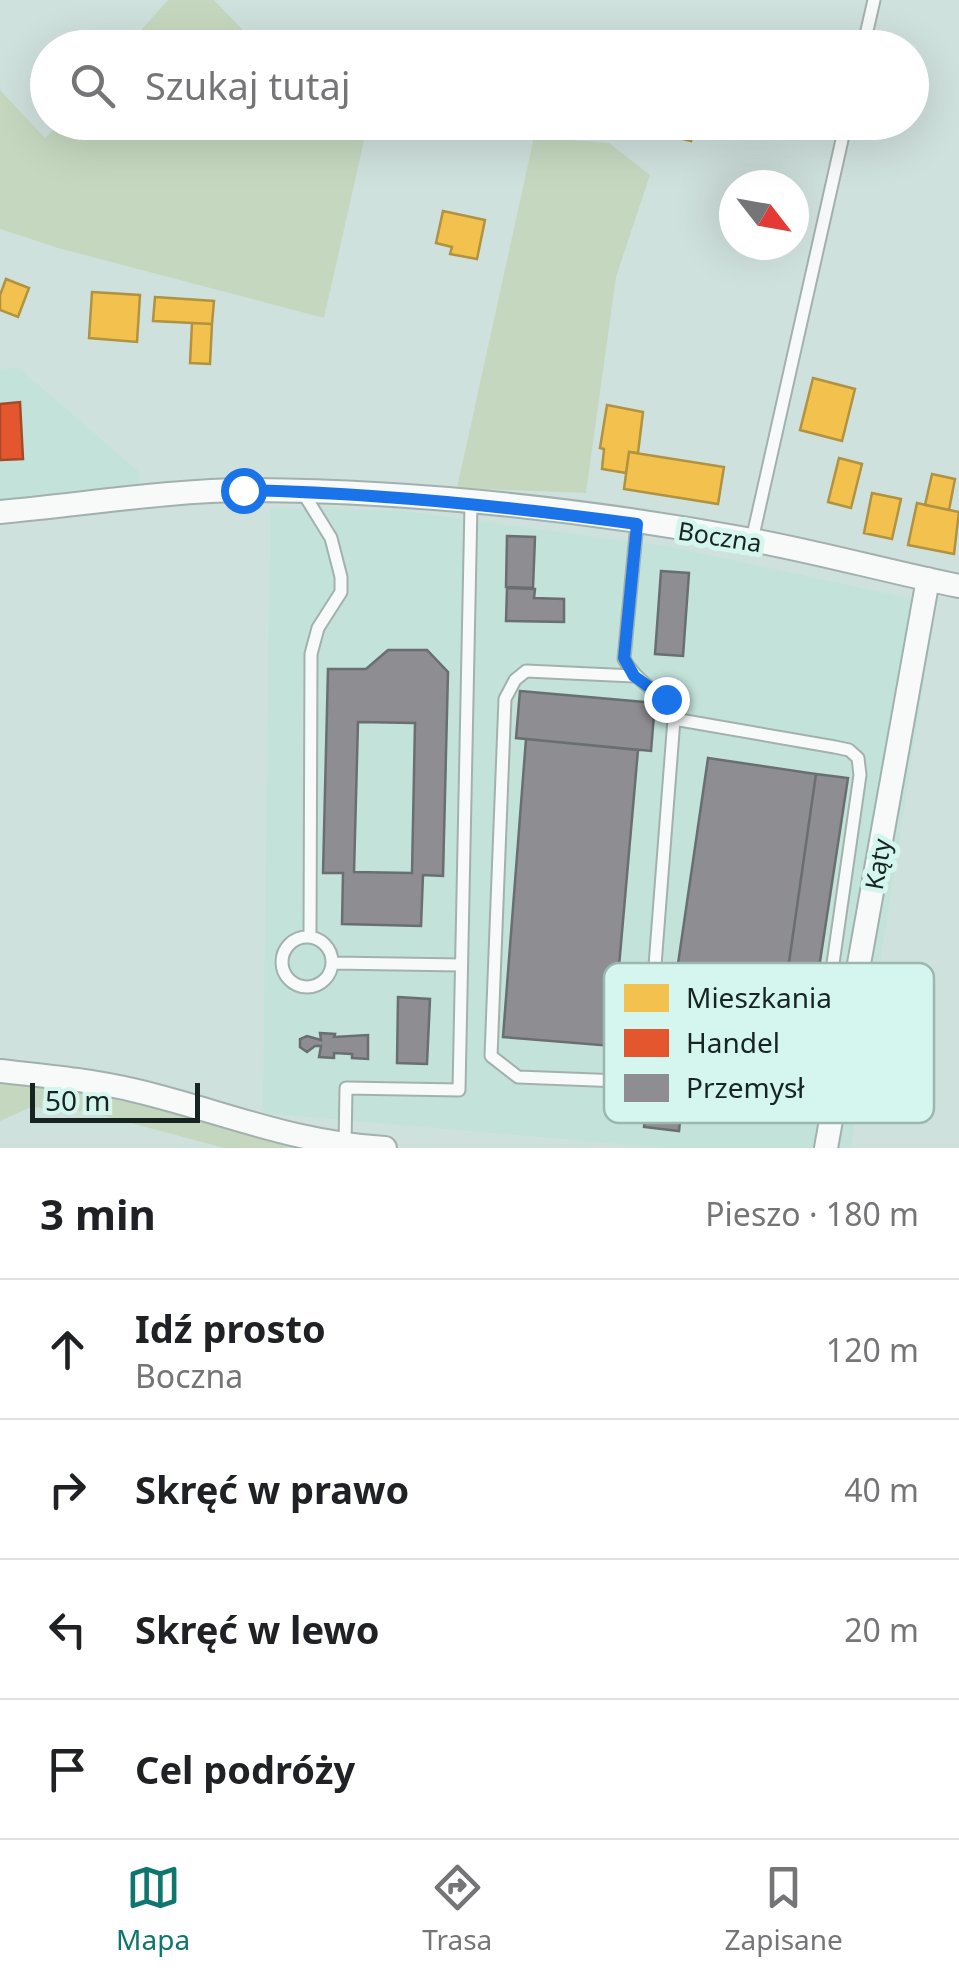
<!DOCTYPE html>
<html lang="pl">
<head>
<meta charset="utf-8">
<style>
	:root { --surface:#fff; --page:#f6f6f6; --text:#202124; --muted:#757577; --line:#e0e0e0; --accent:#0f766e }
	body { margin:0; font-family:"Noto Sans",sans-serif; background:var(--page); color:var(--text) }
	.compass { position:absolute; left:719px; top:170px; width:90px; height:90px; border-radius:50%; background:var(--surface); box-shadow:0 10px 40px #0002; rotate:121deg }
	.scale { position:absolute; left:30px; bottom:25px; width:170px; box-sizing:border-box; padding-left:10px; border:5px solid #172421; border-top:0; font-size:28px; line-height:35px; white-space:nowrap; color:#172421; -webkit-text-stroke:8px #d4f6ee; paint-order:stroke }
	.stop { position:absolute; width:30px; height:30px; margin:-22px; border:8px solid #1a73e8; border-radius:50%; background:#fff }
	.stop.end { background:#1a73e8; border-color:#fff; box-shadow:0 2px 10px #0008 }
	.list { margin:0; padding:0; list-style:none }
	h2 { display:flex; justify-content:space-between; align-items:center; height:130px; margin:0; padding:0 40px; font-size:42px }
	h2 small { font-size:32px; font-weight:400; color:var(--muted) }
	.list li { display:grid; grid-template-columns:65px 1fr auto; gap:30px; align-items:center; box-sizing:border-box; height:140px; padding:0 40px; border-top:2px solid var(--line) }
	.list b { display:block; font-size:38px; white-space:nowrap }
	.list p { margin:0; font-size:32px; white-space:nowrap; color:var(--muted) }
	.list em { font-size:32px; font-style:normal; color:var(--muted) }
	.icon { flex:none; width:55px; height:55px; fill:none; stroke:currentColor; stroke-width:2; stroke-linecap:round; stroke-linejoin:round }
	.map { position:relative; flex:none; width:959px; height:1148px; overflow:hidden }
	.search { position:absolute; background:var(--surface); box-shadow:0 10px 40px #0002; left:30px; right:30px; top:30px; height:110px; display:flex; align-items:center; gap:25px; box-sizing:border-box; padding:0 35px; border-radius:55px; color:var(--muted); font-size:38px }
	.sheet { height:690px; background:var(--surface) }
	nav { display:flex; justify-content:space-around; align-items:center; box-sizing:border-box; height:140px; border-top:2px solid var(--line); background:var(--surface); font-size:28px; color:var(--muted) }
	nav a { display:grid; justify-items:center; gap:5px }
	nav .on { color:var(--accent) }
	.map>svg:first-child { display:block }
</style>
</head>
<body>
<div class="map">
<svg width="959" height="1148" viewBox="0 0 959 1148">
	<rect width="100%" height="100%" fill="#cfe1dd"/>
	<path fill="#c2e2da" d="M19 368 139 472V490L0 500V369Z
		M270 508 403 511 671 547 936 604 851 1148H667L263 1113Z"/>
	<path fill="#c5d8bf" d="M168 0H214L259 47H126Z
		M0 90 45 138 60 123H368L324 318 58 248 0 229Z
		M534 137 609 143 650 175 616 277 586 493 457 488Z
		M0 1080 100 1090 191 1114 289 1146 306 1148H224L90 1112 31 1107 0 1121Z"/>
	<path fill="#f2c14e" stroke="#b09240" stroke-width="2.5" d="M674 122H695L691 141 671 136Z
		M443 211 485 220 477 259 450 254 452 247 436 243Z
		M6 279 29 288 18 317 0 310V295Z
		M92 292 140 295 137 342 89 338Z
		M155 297 214 301 212 324 153 321Z
		M192 323 212 324 210 364 190 363Z
		M813 378 855 389 842 441 800 430Z
		M607 405 643 412 638 453 629 452 626 473 602 469 604 449 600 448Z
		M629 452 724 467 718 504 624 489Z
		M839 458 862 464 851 508 828 502Z
		M932 474 955 479 949 510 925 505Z
		M872 493 901 499 892 539 864 533Z
		M917 503 959 512 954 554 908 545Z"/>
	<path fill="#e4572e" stroke="#a6482a" stroke-width="2.5" d="M20 402 23 459 0 460V404Z"/>
	<path fill="#8d8d92" stroke="#6a6e70" stroke-width="2.5" fill-rule="evenodd" d="M507 536 535 537 533 588 506 587Z
		M661 571 689 573 683 656 655 654Z
		M507 588 535 589 534 598 564 599V622L506 621Z
		M388 650H427L448 672 443 876 423 875 421 926 342 924 343 873H323L328 669H366ZM358 722 415 723 412 873 354 872Z
		M520 691 655 703 651 751 516 738Z
		M526 739 638 750 612 1046 503 1037Z
		M708 758 816 774 774 1067 665 1053Z
		M816 774 848 778 803 1073 774 1067Z
		M398 997 430 999 427 1064 397 1063Z
		M320 1033 335 1034 334 1037 368 1035V1059L352 1058V1054L334 1053V1058L319 1057 321 1046H315L307 1052 300 1047V1039L307 1036 321 1040Z
		M646 1108 681 1112 679 1131 644 1127Z"/>
	<g fill="none" stroke-linecap="round" stroke-linejoin="round">
		<defs>
			<path id="service" d="M863 48 874 0
				M302 491 331 538 341 577V592L318 628 311 654 310 937
				M637 523 624 659C638 685 661 689 674 719L646 1082 799 1095 816 1082 860 775 858 758 849 750 835 747 674 719
				M752 540 846 122
				M634 676 526 671 515 680 505 699 491 1056 518 1077 646 1082
				M282 962a25 25 0 1 1 50 0a25 25 0 1 1-50 0Z
				M333 963 461 965
				M345 1145 346 1088 459 1090 471 504"/>
			<path id="minor" d="M0 512C79 505 170 490 249 490 416 491 588 510 752 540 822 553 890 572 959 586
				M0 1071C46 1076 92 1080 137 1091 224 1112 293 1143 385 1148
				M826 1148 928 579"/>
		</defs>
		<use href="#service" stroke="#a2b1ad" stroke-width="15"/>
		<use href="#minor" stroke="#a2b1ad" stroke-width="26"/>
		<use href="#service" stroke="#f8fafa" stroke-width="11"/>
		<use href="#minor" stroke="#f8fafa" stroke-width="22"/>
	</g>
	<g fill="none" stroke-linecap="round" stroke-linejoin="round">
		<path stroke="#1a73e8" stroke-width="12" d="M243 490C375 493 506 506 637 524L624 658 634 676 666 699"/>
	</g>
	<g text-anchor="middle" dominant-baseline="central" stroke-width="10" stroke-linejoin="round" paint-order="stroke">
		<g font-size="25" fill="#172421" stroke="#d4f6ee">
			<text transform="translate(720 536) rotate(9)">Boczna</text>
			<text transform="translate(877 864) rotate(-80)">Kąty</text>
		</g>
	</g>
	<rect x="604" y="963" width="330" height="160" rx="15" fill="#d4f6ee" stroke="#9bb7b0" stroke-width="2.5"/>
	<rect x="624" y="984" width="45" height="28" fill="#f2c14e"/>
	<rect x="624" y="1029" width="45" height="28" fill="#e4572e"/>
	<rect x="624" y="1074" width="45" height="28" fill="#8d8d92"/>
	<g font-size="28" fill="#172421">
		<text x="686" y="1008">Mieszkania</text>
		<text x="686" y="1053">Handel</text>
		<text x="686" y="1098">Przemysł</text>
	</g>
</svg>
<svg class="compass" viewBox="-18 -18 36 36"><path d="M0-13l5 13h-10z" fill="#e53935"/><path d="M0 13l5-13h-10z" fill="#757577"/></svg>
<div class="scale">50 m</div>
<div class="stop" style="left:243px;top:490px"></div>
<div class="stop end" style="left:666px;top:699px"></div>
<div class="search"><svg class="icon" aria-label="search" viewBox="0 0 24 24"><circle cx="10" cy="10" r="6"/><path d="M15 15l6 6"/></svg>Szukaj tutaj</div>
</div>
<section class="sheet">
<h2>3 min<small>Pieszo · 180 m</small></h2>
<ul class="list">
<li><svg class="icon" aria-label="ahead" viewBox="0 0 24 24"><path d="M12 20V5M6 11l6-6 6 6"/></svg><div><b>Idź prosto</b><p>Boczna</p></div><em>120 m</em></li>
<li><svg class="icon" aria-label="right" viewBox="0 0 24 24"><path d="M7 20v-9h11M14 6l5 5-5 5"/></svg><div><b>Skręć w prawo</b></div><em>40 m</em></li>
<li><svg class="icon" aria-label="left" viewBox="0 0 24 24"><path d="M17 20v-9H6M10 6l-5 5 5 5"/></svg><div><b>Skręć w lewo</b></div><em>20 m</em></li>
<li><svg class="icon" aria-label="arrive" viewBox="0 0 24 24"><path d="M6 21V4h12l-3 4 3 4H6"/></svg><div><b>Cel podróży</b></div></li>
</ul>
</section>
<nav>
<a class="on"><svg class="icon" aria-label="map" viewBox="0 0 24 24"><path d="M3 6l6-2 6 2 6-2v14l-6 2-6-2-6 2zM9 4v14M15 6v14"/></svg>Mapa</a>
<a><svg class="icon" aria-label="directions" viewBox="0 0 24 24"><path d="M12 3l9 9-9 9-9-9zM9 14v-3h6M13 9l2 2-2 2"/></svg>Trasa</a>
<a><svg class="icon" aria-label="saved" viewBox="0 0 24 24"><path d="M7 4h10v16l-5-4-5 4z"/></svg>Zapisane</a>
</nav>
</body>
</html>
